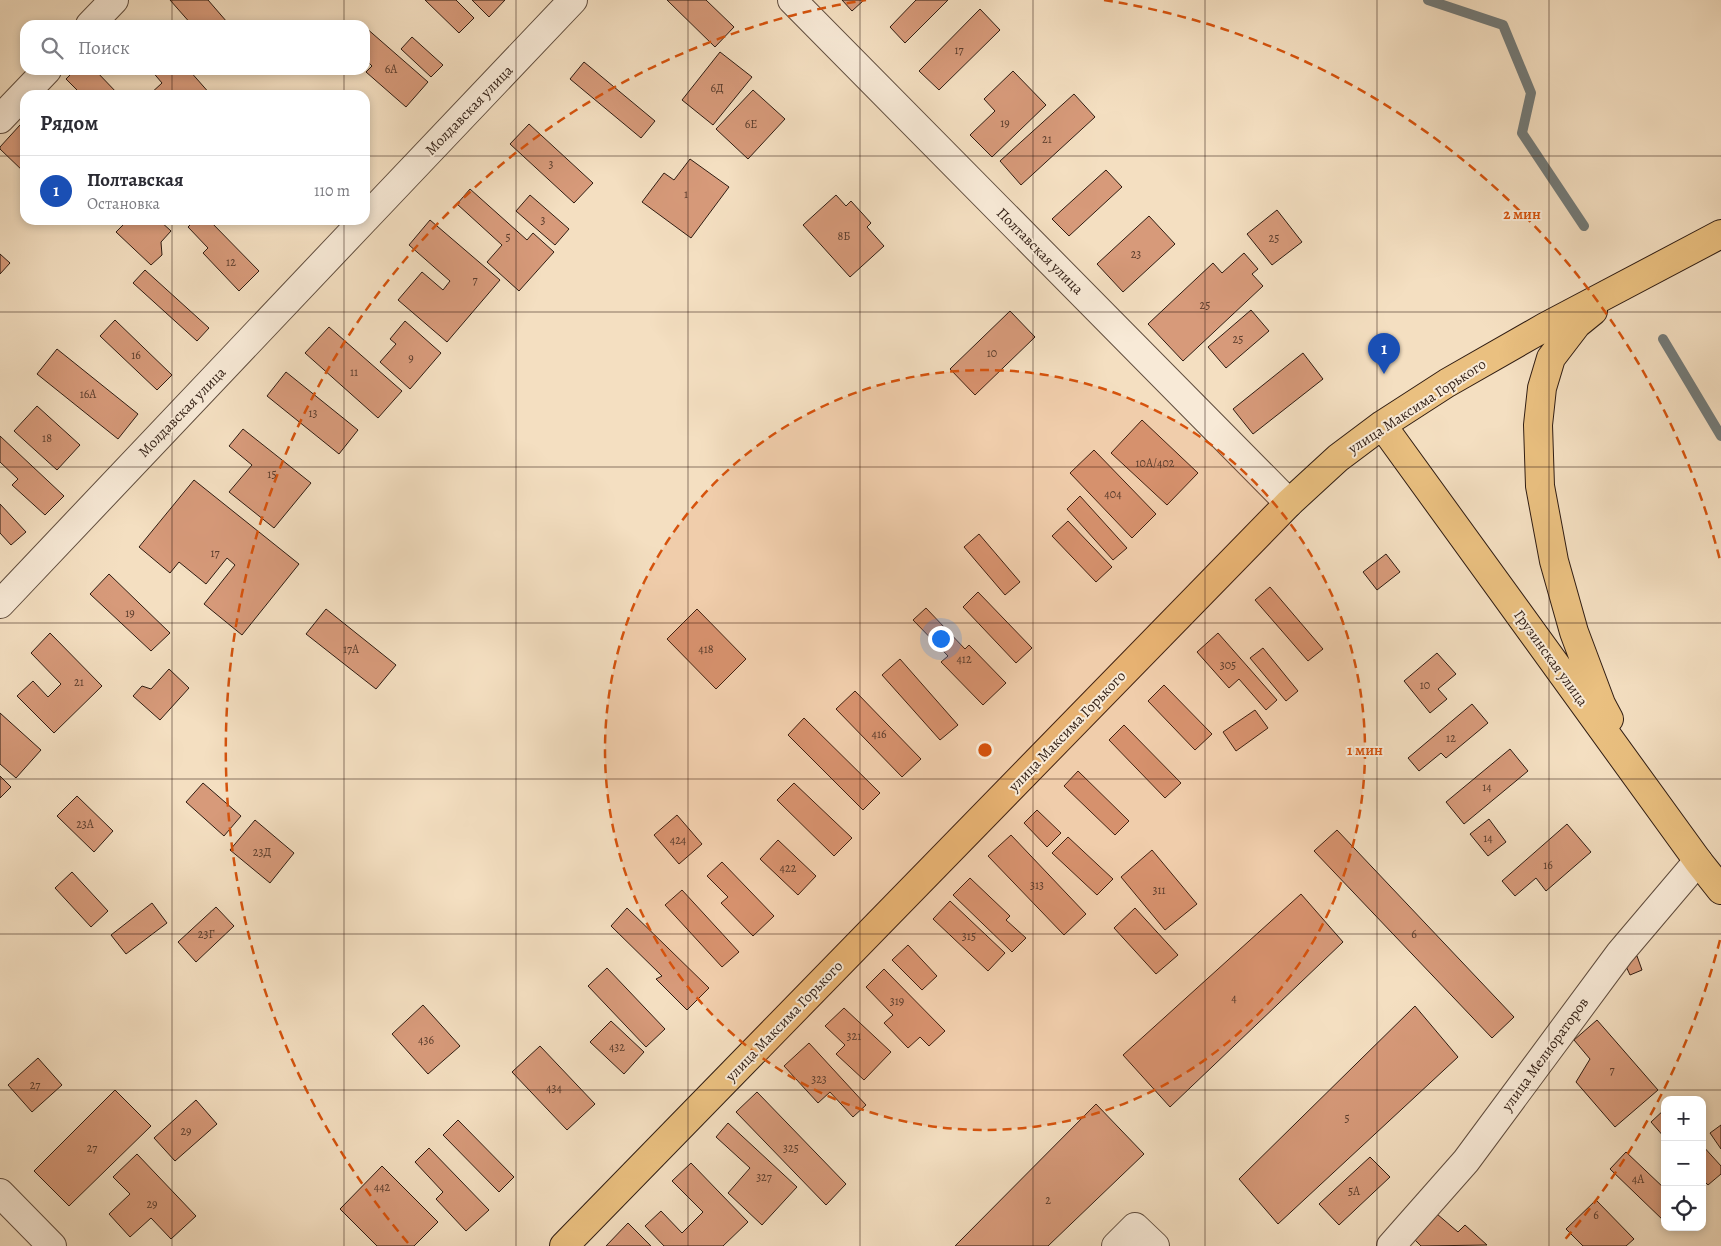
<!DOCTYPE html>
<html lang="ru">
<head>
<meta charset="utf-8">
<style>
	:root { --surface:#fff; --page:#f2f2f3; --text:#2b2b33; --muted:#7c7c81; --line:#e1e1e2; --accent:#7c3aed }
	body { margin:0; font-family:Alegreya,serif; background:var(--page); color:var(--text) }
	.controls { position:absolute; right:15px; bottom:15px; display:grid; overflow:hidden; border-radius:10px; box-shadow:0 2px 8px #0003 }
	.controls button { width:45px; height:45px; display:grid; place-items:center; padding:0; border:0; border-bottom:1px solid var(--line); background:var(--surface); color:var(--text); font:25px sans-serif }
	.you { position:absolute; left:940px; top:638px; width:18px; height:18px; margin:-12px; border:4px solid #fff; border-radius:50%; background:#1a73e8; box-shadow:0 0 0 8px #1a73e833 }
	.badge { display:grid; place-items:center; width:32px; height:32px; border-radius:50%; background:var(--accent); color:#fff; font-size:16px; font-weight:700 }
	.pin { position:absolute; translate:-50% -41px; filter:drop-shadow(0 1px 2px #0008) }
	.pin::after { content:''; position:absolute; top:26px; width:18px; height:15px; background:inherit; clip-path:polygon(0 0,100% 0,50% 100%) }
	.list { margin:0; padding:0; list-style:none }
	h2 { display:flex; justify-content:space-between; align-items:center; height:65px; margin:0; padding:0 20px; font-size:21px }
	h2 small { font-size:16px; font-weight:400; color:var(--muted) }
	.list li { display:grid; grid-template-columns:32px 1fr auto; gap:15px; align-items:center; box-sizing:border-box; height:70px; padding:0 20px; border-top:1px solid var(--line) }
	.list b { display:block; font-size:19px; white-space:nowrap }
	.list p { margin:0; font-size:16px; white-space:nowrap; color:var(--muted) }
	.list em { font-size:16px; font-style:normal; color:var(--muted) }
	.icon { flex:none; width:28px; height:28px; fill:none; stroke:currentColor; stroke-width:2; stroke-linecap:round; stroke-linejoin:round }
	.map { position:relative; flex:none; width:1721px; height:1246px; overflow:hidden }
	.search { position:absolute; background:var(--surface); box-shadow:0 2px 8px #0003; left:20px; top:20px; width:350px; height:55px; display:flex; align-items:center; gap:12px; box-sizing:border-box; padding:0 18px; border-radius:15px; color:var(--muted); font-size:19px }
	.panel { position:absolute; background:var(--surface); box-shadow:0 2px 8px #0003; left:20px; top:90px; width:350px; height:135px; border-radius:15px }
	.map>svg:first-child { display:block }
</style>
</head>
<body>
<div class="map">
<svg width="1721" height="1246" viewBox="0 0 1721 1246">
	<rect width="100%" height="100%" fill="#f4dfc1"/>
	<filter id="stains"><feTurbulence type="fractalNoise" baseFrequency=".004" numOctaves="4"/><feColorMatrix values="0 0 0 0 .2 0 0 0 0 .09 0 0 0 0 .02 0 0 0 .5 -.17"/></filter>
	<radialGradient id="worn" r=".72"><stop offset=".6" stop-color="#630" stop-opacity="0"/><stop offset="1" stop-color="#630" stop-opacity=".3"/></radialGradient>
	<g fill="none" stroke-linecap="round" stroke-linejoin="round">
		<path stroke="#737b79" stroke-width="10" d="M1428 0 1503 25 1531 93 1522 133 1584 226
			M1663 339 1721 436"/>
	</g>
	<path fill="#d79a7a" stroke="#2f1c12" d="M170 0H208L227 22 223 25H192Z
		M425 0H456L474 18 459 33Z
		M472 0H505L489 17Z
		M667 0H706L734 27 715 47Z
		M842 0H864L852 11Z
		M916 0H948L905 43 890 27Z
		M980 9 1000 30 939 90 919 71Z
		M365 27 428 82 406 107 366 72 372 66 365 59Z
		M412 37 443 65 431 77 401 49Z
		M720 52 752 77 713 125 682 100Z
		M584 62 655 121 641 138 570 79Z
		M75 70H95L119 95H82L66 79Z
		M151 70H189L211 95H149L162 83Z
		M1013 71 1046 105 992 157 970 135 995 111 984 99Z
		M753 90 785 119 748 159 716 129Z
		M1074 94 1095 117 1021 185 1000 161Z
		M529 124 593 183 574 203 510 144Z
		M20 125 25 130V173L0 149V147Z
		M690 159 729 187 691 238 642 202 664 173 674 180Z
		M1106 170 1122 187 1069 236 1052 219Z
		M470 189 527 240 533 233 554 252 519 291 487 262 502 245 457 204Z
		M530 195 569 229 555 245 516 211Z
		M836 195 846 206 851 201 871 223 867 227 884 246 850 277 803 225Z
		M1277 210 1302 242 1272 265 1247 234Z
		M1149 216 1175 244 1123 292 1097 264Z
		M128 220H159L171 231 161 242 162 255 151 265 116 232Z
		M195 220H209L259 271 239 291 203 253 208 248 188 227Z
		M430 220 500 280 447 342 398 300 422 272 443 290 450 281 409 245Z
		M1244 253 1258 269 1252 274 1263 286 1183 361 1148 324 1213 263 1222 273Z
		M0 254 10 263 0 274Z
		M145 270 209 328 197 341 133 283Z
		M1251 310 1269 331 1226 368 1208 347Z
		M1010 311 1035 337 975 395 950 369Z
		M115 320 172 375 157 390 100 336Z
		M405 321 441 353 410 389 380 362 396 344 390 339Z
		M329 327 402 391 378 418 305 353Z
		M57 349 138 414 118 439 37 374Z
		M1303 353 1323 379 1253 434 1233 409Z
		M286 372 358 430 339 454 267 396Z
		M37 406 80 445 57 470 14 431Z
		M1142 420 1198 473 1167 505 1111 453Z
		M243 429 311 483 274 528 229 492 252 465 229 446Z
		M0 436 64 496 45 515 12 485 18 479 0 462Z
		M1094 450 1156 514 1132 538 1070 473Z
		M194 480 299 564 242 635 204 604 235 565 227 558 206 584 179 562 170 573 139 547Z
		M1080 496 1127 548 1113 560 1067 509Z
		M0 504 26 532 11 545 0 533Z
		M1068 521 1112 567 1096 582 1052 536Z
		M979 534 1020 582 1005 595 964 547Z
		M1386 554 1400 572 1377 590 1363 572Z
		M109 574 170 633 151 651 90 594Z
		M1270 587 1323 649 1308 661 1255 600Z
		M978 592 1032 648 1016 663 963 607Z
		M926 608 965 649 969 645 1006 683 983 705 941 662 948 656 913 620Z
		M326 609 396 665 376 689 306 634Z
		M697 609 746 659 716 689 667 639Z
		M50 633 102 686 54 733 17 696 33 681 48 697 61 684 31 653Z
		M1218 633 1277 700 1266 710 1239 679 1229 688 1197 652Z
		M1263 648 1298 691 1286 701 1250 658Z
		M1437 653 1456 674 1438 689 1447 699 1430 713 1404 681Z
		M900 659 958 725 940 740 882 675Z
		M169 669 189 688 160 720 133 696 142 686 151 689Z
		M1164 685 1212 734 1195 750 1148 701Z
		M855 691 921 759 902 777 836 709Z
		M1472 704 1488 723 1446 758 1441 753 1419 771 1408 758Z
		M1255 710 1268 728 1236 751 1223 732Z
		M0 713 41 750 16 778 0 764Z
		M804 718 880 793 863 810 788 735Z
		M1124 725 1181 783 1165 798 1109 740Z
		M1510 749 1528 771 1464 824 1446 802Z
		M1078 771 1129 821 1115 835 1064 786Z
		M0 776 11 787 0 798Z
		M203 783 241 816 224 836 186 802Z
		M794 783 852 838 834 856 777 800Z
		M77 796 113 831 94 852 57 816Z
		M1037 810 1061 833 1047 847 1024 823Z
		M677 815 702 844 679 864 654 835Z
		M1489 819 1506 842 1488 856 1470 834Z
		M255 820 294 853 270 883 230 850Z
		M1567 824 1591 852 1546 891 1536 878 1515 896 1502 881Z
		M1337 830 1514 1017 1492 1038 1314 851Z
		M1011 835 1086 914 1064 935 988 856Z
		M1068 837 1113 879 1097 895 1052 853Z
		M778 840 816 876 798 895 760 859Z
		M1152 850 1197 904 1165 930 1121 877Z
		M722 862 774 916 753 936 721 903 728 897 707 876Z
		M72 872 108 911 91 927 55 888Z
		M970 878 1010 916 1006 920 1026 938 1012 952 953 895Z
		M682 890 739 952 722 967 665 905Z
		M1301 894 1343 942 1170 1107 1123 1055Z
		M950 901 1005 953 988 971 933 919Z
		M152 903 167 923 126 954 111 935Z
		M216 907 234 926 196 962 178 942Z
		M627 908 709 988 687 1010 656 979 662 976 611 926Z
		M1135 908 1178 955 1156 974 1114 928Z
		M908 945 937 976 922 990 892 960Z
		M1637 956 1642 970 1630 975 1624 962Z
		M607 968 665 1029 646 1047 588 986Z
		M884 969 945 1031 929 1046 920 1037 908 1048 884 1023 893 1015 866 987Z
		M423 1005 460 1046 428 1074 392 1034Z
		M1415 1006 1458 1057 1278 1224 1239 1179Z
		M844 1008 891 1052 864 1080 836 1054 845 1045 825 1026Z
		M1597 1020 1658 1090 1615 1127 1576 1082 1590 1059 1574 1040Z
		M611 1021 644 1052 624 1074 590 1042Z
		M809 1043 866 1105 853 1117 830 1092 818 1103 784 1066Z
		M540 1046 595 1104 567 1130 512 1072Z
		M38 1058 62 1085 32 1112 8 1085Z
		M115 1090 151 1126 69 1206 34 1171Z
		M757 1092 846 1184 826 1205 736 1112Z
		M196 1100 217 1124 175 1161 154 1138Z
		M1096 1104 1144 1154 1048 1246H955Z
		M1665 1109V1138L1651 1122Z
		M458 1120 514 1177 499 1192 443 1135Z
		M728 1123 797 1187 762 1225 728 1193 750 1168 716 1137Z
		M1721 1125V1149L1710 1133Z
		M1702 1145 1721 1166V1174L1708 1185 1702 1179Z
		M429 1148 489 1210 466 1231 436 1199 443 1192 415 1162Z
		M1626 1152 1665 1189V1222L1610 1169Z
		M137 1154 196 1216 171 1239 151 1218 130 1237 109 1214 130 1194 113 1177Z
		M1370 1157 1390 1177 1339 1225 1319 1204Z
		M691 1163 748 1222 723 1246H664L645 1226 661 1211 682 1233 703 1212 672 1181Z
		M382 1166 438 1222 414 1246H377L340 1209Z
		M1596 1200 1634 1239 1626 1246H1583L1566 1229Z
		M1437 1214 1458 1232 1465 1225 1487 1245 1421 1246 1415 1240Z
		M628 1223 651 1246H606Z"/>
	<g fill="none" stroke-linecap="round" stroke-linejoin="round">
		<defs>
			<path id="minor" d="M792 0 1289 503
				M90 25 114 0
				M0 119 47 70
				M365 219 573 0
				M0 604 364 220
				M0 1193 52 1246
				M1116 1246 1135 1227 1155 1246
				M1391 1246 1466 1161 1620 953 1698 861"/>
			<path id="major" d="M1593 311 1577 324 1551 358 1542 388 1538 425 1540 486 1554 561 1574 632 1601 704 1609 719
				M1382 425 1698 861 1721 890
				M564 1246 1289 503 1338 458 1382 425 1447 383 1545 327 1721 234"/>
		</defs>
		<use href="#minor" stroke="#604d3e" stroke-width="30"/>
		<use href="#major" stroke="#2f1c12" stroke-width="30"/>
		<use href="#minor" stroke="#f8ead7" stroke-width="28"/>
		<use href="#major" stroke="#eac080" stroke-width="28"/>
	</g>
	<path fill="none" stroke="#2f1c12" stroke-width="1" stroke-opacity="0.55" d="M172 0V25M344 0V25M516 0V1246M688 0V1246M860 0V1246M1033 0V1246M1205 0V1246M1377 0V1246M1549 0V1246M172 70V95M344 70V95M0 156H25M365 156H1721M172 220V1246M344 220V1246M0 312H1721M0 467H1721M0 623H1721M0 779H1721M0 934H1721M0 1090H1721"/>
	<circle cx="985" cy="750" r="380" fill="#d6530d" fill-opacity=".12"/>
	<g fill="none" stroke="#d6530d" stroke-width="2.5" stroke-dasharray="9 6">
		<circle cx="985" cy="750" r="380"/>
		<path d="M1720 940A759 759 0 0 1 1562 1243M408 1243A759 759 0 0 1 866 0M1104 0A759 759 0 0 1 1720 560"/>
	</g>
	<g text-anchor="middle" dominant-baseline="central" stroke-width="4" stroke-linejoin="round" paint-order="stroke">
		<g font-size="12" fill="#593c2c">
			<text x="959" y="50">17</text>
			<text x="391" y="69">6А</text>
			<text x="717" y="88">6Д</text>
			<text x="1005" y="123">19</text>
			<text x="751" y="124">6Е</text>
			<text x="1047" y="139">21</text>
			<text x="551" y="164">3</text>
			<text x="686" y="194">1</text>
			<text x="543" y="220">3</text>
			<text x="844" y="236">8Б</text>
			<text x="508" y="237">5</text>
			<text x="1274" y="238">25</text>
			<text x="1136" y="254">23</text>
			<text x="231" y="262">12</text>
			<text x="475" y="280">7</text>
			<text x="1205" y="305">25</text>
			<text x="1238" y="339">25</text>
			<text x="992" y="353">10</text>
			<text x="136" y="355">16</text>
			<text x="411" y="358">9</text>
			<text x="354" y="372">11</text>
			<text x="88" y="394">16А</text>
			<text x="313" y="413">13</text>
			<text x="47" y="438">18</text>
			<text x="1155" y="463">10А/402</text>
			<text x="272" y="474">15</text>
			<text x="1113" y="494">404</text>
			<text x="215" y="553">17</text>
			<text x="130" y="613">19</text>
			<text x="351" y="649">17А</text>
			<text x="706" y="649">418</text>
			<text x="964" y="659">412</text>
			<text x="1228" y="665">305</text>
			<text x="79" y="682">21</text>
			<text x="1425" y="685">10</text>
			<text x="879" y="734">416</text>
			<text x="1451" y="738">12</text>
			<text x="1487" y="787">14</text>
			<text x="85" y="824">23А</text>
			<text x="1488" y="838">14</text>
			<text x="678" y="840">424</text>
			<text x="262" y="852">23Д</text>
			<text x="1548" y="865">16</text>
			<text x="788" y="868">422</text>
			<text x="1037" y="885">313</text>
			<text x="1159" y="890">311</text>
			<text x="206" y="934">23Г</text>
			<text x="1414" y="934">6</text>
			<text x="969" y="936">315</text>
			<text x="1234" y="998">4</text>
			<text x="897" y="1001">319</text>
			<text x="854" y="1036">321</text>
			<text x="426" y="1040">436</text>
			<text x="617" y="1047">432</text>
			<text x="1612" y="1070">7</text>
			<text x="819" y="1079">323</text>
			<text x="35" y="1085">27</text>
			<text x="554" y="1088">434</text>
			<text x="1347" y="1118">5</text>
			<text x="186" y="1131">29</text>
			<text x="92" y="1148">27</text>
			<text x="791" y="1148">325</text>
			<text x="764" y="1177">327</text>
			<text x="1638" y="1179">4А</text>
			<text x="382" y="1187">442</text>
			<text x="1354" y="1191">5А</text>
			<text x="1048" y="1200">2</text>
			<text x="152" y="1204">29</text>
			<text x="1596" y="1215">6</text>
		</g>
		<g font-size="15" fill="#2f1c12" stroke="#f8ead7">
			<text transform="translate(469 110) rotate(-46)">Молдавская улица</text>
			<text transform="translate(1040 251) rotate(45)">Полтавская улица</text>
			<text transform="translate(1417 406) rotate(-33)">улица Максима Горького</text>
			<text transform="translate(182 412) rotate(-46)">Молдавская улица</text>
			<text transform="translate(1551 658) rotate(54)">Грузинская улица</text>
			<text transform="translate(1067 731) rotate(-46)">улица Максима Горького</text>
			<text transform="translate(784 1021) rotate(-46)">улица Максима Горького</text>
			<text transform="translate(1545 1054) rotate(-54)">улица Мелиораторов</text>
		</g>
	</g>
	<circle cx="985" cy="750" r="8" fill="#d6530d" stroke="#f8ead7" stroke-width="2.5"/>
	<g font-size="15" text-anchor="middle" font-weight="bold" fill="#d6530d" stroke="#f8ead7" stroke-width="4" stroke-linejoin="round" paint-order="stroke">
		<text x="1522" y="219">2 мин</text>
		<text x="1365" y="755">1 мин</text>
	</g>
	<rect width="100%" height="100%" filter="url(#stains)"/>
	<rect width="100%" height="100%" fill="url(#worn)"/>
</svg>
<div class="controls">
<button>+</button>
<button>−</button>
<button><svg class="icon" aria-label="locate" viewBox="0 0 24 24"><circle cx="12" cy="12" r="6"/><path d="M12 2v4M12 18v4M2 12h4M18 12h4"/></svg></button>
</div>
<div class="you"></div>
<div class="pin badge" style="left:1384px;top:374px;background:#1a4fb4">1</div>
<div class="search"><svg class="icon" aria-label="search" viewBox="0 0 24 24"><circle cx="10" cy="10" r="6"/><path d="M15 15l6 6"/></svg>Поиск</div>
<section class="panel">
<h2>Рядом<small></small></h2>
<ul class="list">
<li><span class="badge" style="background:#1a4fb4">1</span><div><b>Полтавская</b><p>Остановка</p></div><em>110 m</em></li>
</ul>
</section>
</div>
</body>
</html>
